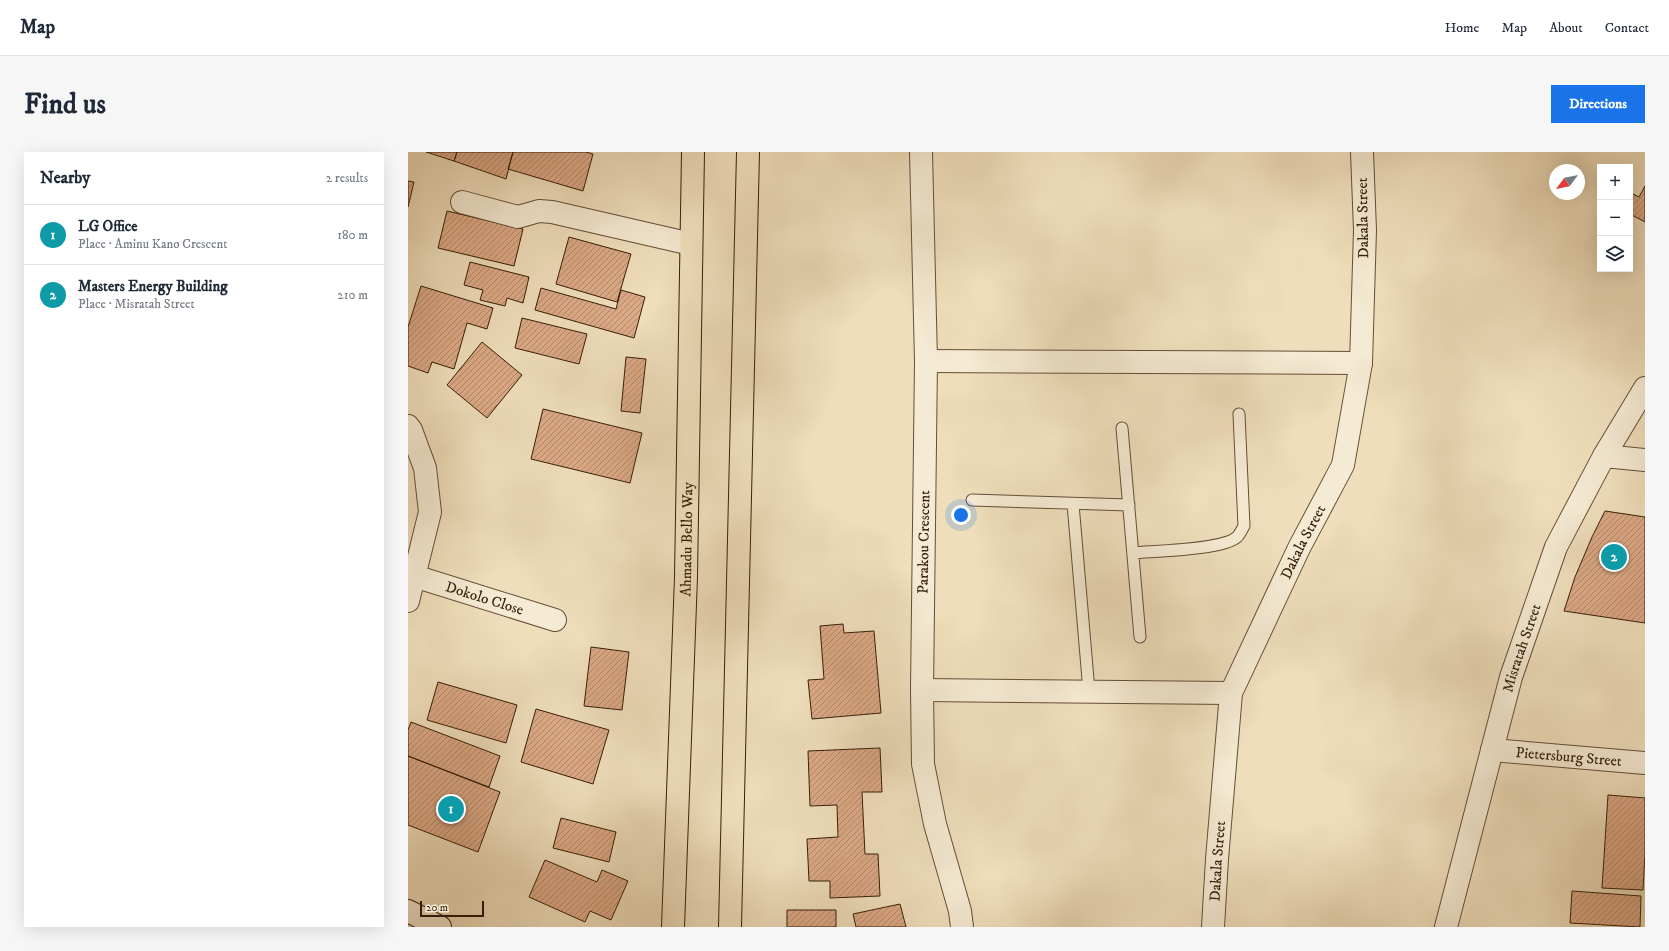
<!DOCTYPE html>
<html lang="en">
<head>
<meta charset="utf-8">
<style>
	:root { --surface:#fff; --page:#f6f6f7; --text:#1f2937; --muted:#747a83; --line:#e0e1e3; --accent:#1a73e8 }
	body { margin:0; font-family:"IM FELL DW Pica",serif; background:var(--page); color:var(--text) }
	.controls { position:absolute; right:12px; top:12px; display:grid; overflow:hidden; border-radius:0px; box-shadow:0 4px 16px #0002 }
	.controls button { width:36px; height:36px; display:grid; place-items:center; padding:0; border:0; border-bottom:1px solid var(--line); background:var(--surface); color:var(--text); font:20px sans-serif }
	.compass { position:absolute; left:1141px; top:12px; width:36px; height:36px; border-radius:50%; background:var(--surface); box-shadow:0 4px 16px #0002; rotate:238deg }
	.scale { position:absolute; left:12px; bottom:10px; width:64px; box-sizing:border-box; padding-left:4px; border:2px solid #361e09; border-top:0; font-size:11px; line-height:14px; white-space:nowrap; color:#361e09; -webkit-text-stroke:3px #f5ead3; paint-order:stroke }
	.you { position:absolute; left:553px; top:363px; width:14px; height:14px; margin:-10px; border:3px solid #fff; border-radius:50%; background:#1a73e8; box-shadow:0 0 0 6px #1a73e833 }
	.badge { display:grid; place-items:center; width:26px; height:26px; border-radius:50%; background:var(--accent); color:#fff; font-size:13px; font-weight:700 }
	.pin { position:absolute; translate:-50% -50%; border:2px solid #fff; box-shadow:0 1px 4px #0006 }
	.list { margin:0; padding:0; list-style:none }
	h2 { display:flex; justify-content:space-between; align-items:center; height:52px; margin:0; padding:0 16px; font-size:17px }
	h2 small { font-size:13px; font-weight:400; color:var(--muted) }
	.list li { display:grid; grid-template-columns:26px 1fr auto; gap:12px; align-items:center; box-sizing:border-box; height:60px; padding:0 16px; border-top:1px solid var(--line) }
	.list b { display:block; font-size:15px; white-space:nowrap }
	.list p { margin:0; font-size:13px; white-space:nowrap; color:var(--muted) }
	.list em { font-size:13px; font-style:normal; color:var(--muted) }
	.icon { flex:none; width:22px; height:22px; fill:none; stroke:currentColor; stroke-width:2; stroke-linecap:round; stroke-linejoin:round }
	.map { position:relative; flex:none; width:1237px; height:775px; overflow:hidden; border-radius:0px }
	header { display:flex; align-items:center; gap:24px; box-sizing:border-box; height:56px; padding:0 20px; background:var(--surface); border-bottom:1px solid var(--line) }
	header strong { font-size:19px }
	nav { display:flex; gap:22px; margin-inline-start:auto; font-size:14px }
	.intro { display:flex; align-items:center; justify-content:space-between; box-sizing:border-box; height:96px; padding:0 24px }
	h1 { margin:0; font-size:28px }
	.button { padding:10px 18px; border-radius:0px; background:var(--accent); color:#fff; font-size:14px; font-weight:700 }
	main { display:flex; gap:24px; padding:0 24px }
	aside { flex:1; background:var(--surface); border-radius:0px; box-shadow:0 4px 16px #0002 }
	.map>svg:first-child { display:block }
</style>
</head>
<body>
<header>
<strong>Map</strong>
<nav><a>Home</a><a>Map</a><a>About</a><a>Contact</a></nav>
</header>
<div class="intro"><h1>Find us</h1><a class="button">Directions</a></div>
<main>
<aside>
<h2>Nearby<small>2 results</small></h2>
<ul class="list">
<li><span class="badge" style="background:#0f9aa8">1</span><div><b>LG Office</b><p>Place · Aminu Kano Crescent</p></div><em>180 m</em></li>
<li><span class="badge" style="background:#0f9aa8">2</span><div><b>Masters Energy Building</b><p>Place · Misratah Street</p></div><em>210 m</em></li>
</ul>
</aside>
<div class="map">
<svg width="1237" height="775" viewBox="0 0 1237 775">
	<defs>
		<pattern id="building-hatch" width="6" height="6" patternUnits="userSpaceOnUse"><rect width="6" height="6" fill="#dca986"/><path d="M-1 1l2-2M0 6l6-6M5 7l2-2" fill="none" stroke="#b3896c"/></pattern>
	</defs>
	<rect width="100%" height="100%" fill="#efdebb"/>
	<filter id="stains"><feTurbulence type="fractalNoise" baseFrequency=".005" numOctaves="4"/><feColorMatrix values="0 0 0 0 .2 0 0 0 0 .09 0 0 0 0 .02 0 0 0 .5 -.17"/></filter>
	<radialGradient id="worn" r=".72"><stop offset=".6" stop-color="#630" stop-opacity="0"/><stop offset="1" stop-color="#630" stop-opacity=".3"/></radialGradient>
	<path fill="url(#building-hatch)" stroke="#361e09" d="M18 0H49L46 9Z
		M49 0H105L98 27 46 9Z
		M105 0H178L185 2 175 39 100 17Z
		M0 29 6 30 0 55Z
		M1237 34V70L1222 62V48L1225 42 1231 45Z
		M39 59 115 77 106 114 30 96Z
		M161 85 223 102 209 150 148 132Z
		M62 110 121 125 115 151 99 146 97 154 72 148 75 138 56 133Z
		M13 134 85 156 79 177 59 171 46 217 24 210 20 221 0 214V175Z
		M133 136 208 157 213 138 237 145 226 186 127 158Z
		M114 166 179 182 171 212 107 196Z
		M74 190 114 223 79 266 39 233Z
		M218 205 238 207 232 261 213 259Z
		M135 257 234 281 222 331 123 307Z
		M1197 359 1237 365V471L1156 459 1167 425 1184 385Z
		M435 472 436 481 466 479 473 561 404 567 400 528 416 527 412 474Z
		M183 495 221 500 214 558 176 554Z
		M30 530 109 553 98 591 19 568Z
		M128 557 201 578 185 632 113 610Z
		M3 570 92 604 81 635 0 604V578Z
		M472 596 474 640H454L457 702H470L472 744 422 746V729H401L399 687 430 685 429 653 402 654 400 599Z
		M0 604 92 640 70 700 0 673Z
		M1200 643 1237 646V702L1235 738 1194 736Z
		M153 666 208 680 201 710 145 696Z
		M137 708 189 730 194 718 220 729 203 768 182 759 177 770 121 745Z
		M1164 739 1233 744 1232 775 1162 771Z
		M492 752 498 775H448L445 762Z
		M379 758H428V775H379Z"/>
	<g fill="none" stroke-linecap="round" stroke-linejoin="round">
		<defs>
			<path id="lane" d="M714 276 732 485
				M564 348 721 353
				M665 352 681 539
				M725 401C746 399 815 398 829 385 832 382 834 377 836 374L831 262"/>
			<g id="street">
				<path d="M513 0 518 209 514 538 515 612 527 672 552 759 554 775"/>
				<path d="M54 50 110 65 131 59 144 60 283 92"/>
				<path d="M518 209 953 211"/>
				<path d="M0 274 3 278 17 316 22 360 0 449"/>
				<path d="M1196 304 1237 308"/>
				<path id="s1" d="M6 424 147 468"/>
				<path d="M514 538 823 541"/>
				<path id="s2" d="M1084 598 1237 611"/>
				<path id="s3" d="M805 775 809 707 823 541 891 396 935 313 953 211 957 78 954 0"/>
				<path id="s4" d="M1038 775 1103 525 1148 395 1196 304 1237 236"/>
			</g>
			<path id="secondary" d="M0 759 32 775"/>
			<g id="primary">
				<path id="s5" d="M265 775 278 425 285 0"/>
				<path d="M322 775 340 0"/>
			</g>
		</defs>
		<use href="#lane" stroke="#644e36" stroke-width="13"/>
		<use href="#street" stroke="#644e36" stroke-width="24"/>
		<use href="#secondary" stroke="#361e09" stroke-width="24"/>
		<use href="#primary" stroke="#361e09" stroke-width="24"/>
		<use href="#lane" stroke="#f5ead3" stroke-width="11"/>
		<use href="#street" stroke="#f5ead3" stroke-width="22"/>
		<use href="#secondary" stroke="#f5ead3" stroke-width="22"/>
		<use href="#primary" stroke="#efdebb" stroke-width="22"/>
	</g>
	<g text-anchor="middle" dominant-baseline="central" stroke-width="4" stroke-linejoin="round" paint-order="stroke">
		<g font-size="15" fill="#361e09" stroke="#f5ead3">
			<text transform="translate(955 66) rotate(-91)">Dakala Street</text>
			<text stroke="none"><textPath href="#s5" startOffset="388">Ahmadu Bello Way</textPath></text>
			<text transform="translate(516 390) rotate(-89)">Parakou Crescent</text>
			<text stroke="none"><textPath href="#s3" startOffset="402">Dakala Street</textPath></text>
			<text stroke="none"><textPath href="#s1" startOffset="74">Dokolo Close</textPath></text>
			<text stroke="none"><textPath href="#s4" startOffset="289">Misratah Street</textPath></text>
			<text stroke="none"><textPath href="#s2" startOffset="77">Pietersburg Street</textPath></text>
			<text stroke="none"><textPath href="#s3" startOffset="66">Dakala Street</textPath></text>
		</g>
	</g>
	<rect width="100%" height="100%" filter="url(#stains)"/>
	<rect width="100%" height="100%" fill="url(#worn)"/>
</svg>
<div class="controls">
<button>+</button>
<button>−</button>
<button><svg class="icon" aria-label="layers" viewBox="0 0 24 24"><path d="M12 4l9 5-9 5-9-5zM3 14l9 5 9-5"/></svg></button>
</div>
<svg class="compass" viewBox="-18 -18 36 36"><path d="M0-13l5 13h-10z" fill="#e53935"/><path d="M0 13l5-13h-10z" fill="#747a83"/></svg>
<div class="scale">20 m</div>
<div class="you"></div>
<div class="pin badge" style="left:43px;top:657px;background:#0f9aa8">1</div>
<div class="pin badge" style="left:1206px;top:405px;background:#0f9aa8">2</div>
</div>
</main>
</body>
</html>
